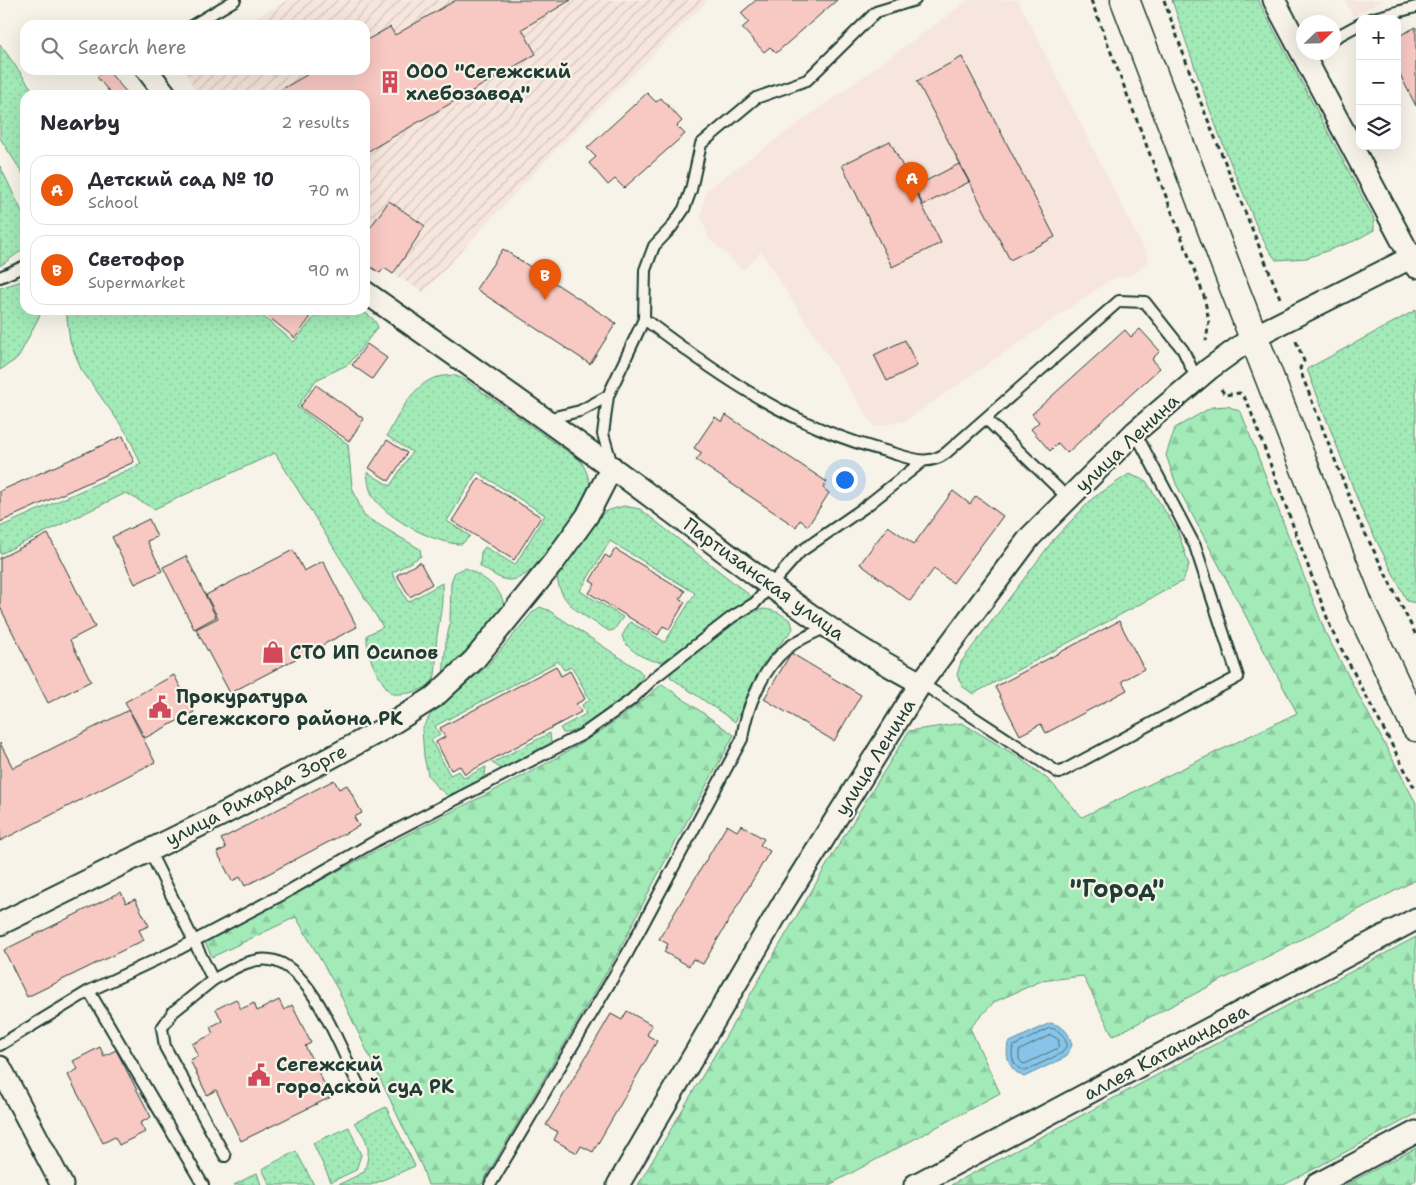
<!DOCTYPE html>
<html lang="en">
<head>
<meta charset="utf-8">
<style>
	:root { --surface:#fff; --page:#f7f7f7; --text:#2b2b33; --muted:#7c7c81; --line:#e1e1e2; --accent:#ea580c }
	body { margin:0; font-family:"Shantell Sans",sans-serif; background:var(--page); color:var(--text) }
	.controls { position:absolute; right:15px; top:15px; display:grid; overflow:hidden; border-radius:10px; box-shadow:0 5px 20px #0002 }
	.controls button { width:45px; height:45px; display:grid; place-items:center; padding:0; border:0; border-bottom:1px solid var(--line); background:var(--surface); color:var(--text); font:25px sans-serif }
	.compass { position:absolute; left:1296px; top:15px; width:45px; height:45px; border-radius:50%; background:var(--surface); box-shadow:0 5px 20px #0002; rotate:67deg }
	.you { position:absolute; left:844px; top:479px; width:18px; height:18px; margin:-12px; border:4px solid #fff; border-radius:50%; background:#1a73e8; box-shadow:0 0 0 8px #1a73e833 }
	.badge { display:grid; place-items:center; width:32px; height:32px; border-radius:50%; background:var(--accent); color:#fff; font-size:16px; font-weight:700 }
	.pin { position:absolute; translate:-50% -41px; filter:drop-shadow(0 1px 2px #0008) }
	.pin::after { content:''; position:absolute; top:26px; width:18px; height:15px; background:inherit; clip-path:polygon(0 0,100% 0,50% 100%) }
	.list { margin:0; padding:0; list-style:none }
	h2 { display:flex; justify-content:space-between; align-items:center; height:65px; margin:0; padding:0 20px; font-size:21px }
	h2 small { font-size:16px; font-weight:400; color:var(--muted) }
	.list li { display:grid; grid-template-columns:32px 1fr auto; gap:15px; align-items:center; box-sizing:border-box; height:70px; margin:0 10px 10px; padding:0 10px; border:1px solid var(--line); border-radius:15px }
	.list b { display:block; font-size:19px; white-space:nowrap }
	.list p { margin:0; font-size:16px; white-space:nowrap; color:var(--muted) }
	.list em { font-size:16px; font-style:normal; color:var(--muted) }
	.icon { flex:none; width:28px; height:28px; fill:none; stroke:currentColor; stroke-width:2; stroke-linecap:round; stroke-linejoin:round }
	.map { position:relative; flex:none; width:1416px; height:1185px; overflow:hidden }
	.search { position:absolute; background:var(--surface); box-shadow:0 5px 20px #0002; left:20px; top:20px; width:350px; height:55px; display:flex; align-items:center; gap:12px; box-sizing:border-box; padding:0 18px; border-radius:15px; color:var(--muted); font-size:19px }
	.panel { position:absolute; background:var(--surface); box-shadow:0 5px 20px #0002; left:20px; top:90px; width:350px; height:225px; border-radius:15px }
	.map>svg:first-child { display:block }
</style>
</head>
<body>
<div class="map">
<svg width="1416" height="1185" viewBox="0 0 1416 1185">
	<defs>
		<pattern id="industrial-furrows" width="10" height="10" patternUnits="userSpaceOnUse" patternTransform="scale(1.25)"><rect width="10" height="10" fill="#f7e6dd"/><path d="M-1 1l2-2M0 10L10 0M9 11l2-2" fill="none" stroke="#d3c6be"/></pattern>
		<pattern id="grass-dots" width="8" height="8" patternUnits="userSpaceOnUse" patternTransform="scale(1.25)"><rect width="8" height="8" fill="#a2eab7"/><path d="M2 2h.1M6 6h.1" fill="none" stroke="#8bca9e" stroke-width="1.8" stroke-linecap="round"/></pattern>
		<pattern id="forest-firs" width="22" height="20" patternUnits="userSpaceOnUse" patternTransform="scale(1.25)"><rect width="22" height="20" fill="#a2eab7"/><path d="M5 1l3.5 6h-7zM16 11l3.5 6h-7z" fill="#8bca9e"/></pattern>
	</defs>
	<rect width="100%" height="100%" fill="#f7f3e8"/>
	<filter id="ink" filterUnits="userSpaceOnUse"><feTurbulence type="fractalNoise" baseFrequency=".02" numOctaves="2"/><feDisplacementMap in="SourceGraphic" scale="10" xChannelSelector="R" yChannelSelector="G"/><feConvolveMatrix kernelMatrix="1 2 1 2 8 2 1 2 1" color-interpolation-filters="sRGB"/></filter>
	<g filter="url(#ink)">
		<path fill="#f7e6dd" d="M969 0H1018L1149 259 1135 274 1112 279 905 421 874 427 761 252 743 270 709 239 701 216 706 190Z
			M1345 0H1383L1353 16Z"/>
		<path fill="url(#industrial-furrows)" d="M288 0H708L544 162 423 292 384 268 380 273 365 263V95H197L185 70H365V25H243Z"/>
		<path fill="url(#grass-dots)" stroke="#609476" d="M1172 0H1258L1374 219V230L1354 241 1307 258 1276 260C1261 241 1253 217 1244 195 1216 131 1194 66 1172 0Z
			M0 44 36 95H25V177L0 138Z
			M0 166 25 218V248L0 266Z
			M25 280V310L42 311 18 358 0 370V288Z
			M66 310H255L294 342 320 310C341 310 368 304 378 327L349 364 316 380 297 407 348 444 352 487 364 516 420 549 421 556 392 573 408 602 442 583C443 606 440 615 437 636 435 649 437 662 435 675 431 691 406 695 392 694 378 679 366 656 367 635L383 627 275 453 154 509 126 493 0 554V527L141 464 128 435 81 369 70 341Z
			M1416 310V603L1407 601 1364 516 1307 369Z
			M453 375 464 379 581 461C587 472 593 485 588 497 579 519 535 579 511 580 501 581 488 571 480 566L481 552 485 547 515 565 545 515 477 472 447 521 470 536 462 544C437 545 388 519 374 498 369 491 368 481 367 472L390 486 412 452 387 436C397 417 410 390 430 380 436 376 446 376 453 375Z
			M1129 474 1146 481 1178 532 1189 565 1183 581 973 694 962 686 957 675 961 662 1054 539 1093 498Z
			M624 506 640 509 752 597 664 661C650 664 626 650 622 636L630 622 665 642 695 593 610 541 580 591 623 617 614 630 609 631C587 617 560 606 557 577L596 521 606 511Z
			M466 568C483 577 505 589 504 610L443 677 446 641 450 624 451 582 455 572Z
			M540 607 548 610 639 670 643 675C637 692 580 735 563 733L560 728 586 714 582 705 590 700 572 667 564 670 558 661 435 726 440 735 431 740 450 775 459 771 464 778 486 767 485 775 477 783 448 796 436 786 428 775 424 756 422 729 431 714 486 667 533 612Z
			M763 609C775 610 782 614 791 621L793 629 763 664 735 722 670 677 671 672C700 650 728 620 763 609Z
			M550 733 551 743 548 747 502 769 492 763Z
			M386 1107 415 1166 371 1185H338L364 1172C371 1151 370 1141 354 1123Z
			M349 1127 361 1155 356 1170 331 1182 313 1143Z
			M296 1151 314 1185H270L262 1169Z
			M257 1173 261 1185H234Z"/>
		<path fill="url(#forest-firs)" stroke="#609476" d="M1228 406 1241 412 1326 634 1416 803V880L1113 1036 1083 976 1041 981 994 1002 970 1028 1000 1093 829 1185H638L838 846 909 731 962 723 1017 756 1050 781 1082 817 1297 713 1176 484 1166 455 1175 428 1212 407Z
			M662 684 734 735 656 878 619 951 481 1185H428L422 1167 338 990 296 917 212 957 205 942C280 903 353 862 429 823 510 782 593 746 662 684Z
			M1416 937V1114L1284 1185H951Z
			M1416 1148V1180L1407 1185H1345Z"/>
		<path fill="#88c4e8" stroke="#5e8ea0" d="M1050 1023C1064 1026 1069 1032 1072 1045L1066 1057 1024 1077C1010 1070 1005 1059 1008 1043Z"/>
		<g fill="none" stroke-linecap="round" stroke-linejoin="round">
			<path stroke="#49737c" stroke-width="1" d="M1050 1028C1060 1030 1064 1035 1067 1045L1062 1053 1025 1071C1014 1068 1010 1058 1013 1047Z
				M1051 1035 1059 1040 1058 1048 1025 1064 1022 1063 1019 1059V1051Z"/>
		</g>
		<path fill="#f8c8c3" stroke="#1f3d34" d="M456 0H571L522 29 536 54 365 153V95H272L315 70H365V41L390 27 395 35Z
			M756 0H837L776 53 770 47 764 52 742 28 749 22 741 13Z
			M1416 27V106L1397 69V37Z
			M962 57 1055 237 1010 260 917 81Z
			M105 70H107L129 95H112L97 77Z
			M647 93 656 102 661 98 682 121 677 126 685 134 624 188 615 179 608 185 589 163 596 157 587 148Z
			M890 141 941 243 892 267 842 165Z
			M959 164 969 182 923 205 914 187Z
			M389 201 425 226 393 274 384 268 380 273 365 263V235Z
			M503 249 616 323 590 364 476 289Z
			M260 310H300L310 318 295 338Z
			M1140 329 1160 351 1152 359 1160 368 1067 453 1058 443 1050 451 1031 429 1039 422 1032 414 1125 330 1131 337Z
			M905 340 917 366 887 381 874 355Z
			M367 344 387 358 372 379 352 365Z
			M316 385 364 419 349 441 300 407Z
			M726 415 827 482 823 488 829 493 808 526 800 520 796 527 696 460 702 453 694 448 715 417 722 422Z
			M123 436 134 462 0 522V491Z
			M387 440 407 453 389 481 369 468Z
			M479 478 541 517 514 560 452 521Z
			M953 491 970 504 976 496 1003 516 953 583 934 569 910 601 860 564 888 526 914 544Z
			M149 519 157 537 147 541 162 571 135 584 112 537Z
			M48 534 95 627 70 640 91 681 48 703 0 607V558Z
			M615 549 685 591 680 599 685 602 669 629 663 626 658 635 589 593 595 584 590 581 605 555 610 558Z
			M293 550 304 571 323 561 357 627 230 693 196 629 218 618 206 595Z
			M186 556 216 617 194 629 163 567Z
			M420 562 432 584 410 597 397 575Z
			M1119 621 1144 669 1122 681 1127 690 1046 733 1041 724 1020 735 995 687Z
			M791 653 861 695 834 741 764 699Z
			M556 666 561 676 570 671 585 699 576 704 581 712 465 774 460 766 451 770 436 742 445 737 440 728Z
			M174 675 194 712 145 738 125 702Z
			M129 710 155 762 0 841V743L13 768Z
			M334 780 339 789 347 785 362 813 354 817 359 826 245 886 240 877 232 881 217 852 226 848 221 839Z
			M727 825 737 831 741 825 764 839 760 845 770 851 703 964 693 959 689 966 664 952 668 944 659 939Z
			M121 892 126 903 135 899 149 926 139 930 144 940 27 997 4 950Z
			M236 999 241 1009 254 1003 257 1011 279 1000 284 1010 292 1005 311 1043 305 1046 331 1097 241 1141 216 1090 207 1095 190 1060 198 1056 192 1044 213 1034 210 1027 222 1021 216 1009Z
			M627 1011 652 1025 647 1035 657 1041 593 1152 581 1146 577 1153 554 1140 558 1132 546 1125 611 1014 622 1020Z
			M100 1047 104 1056 116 1050 151 1117 140 1123 145 1132 119 1145 115 1137 103 1143 68 1075 78 1069 73 1061Z"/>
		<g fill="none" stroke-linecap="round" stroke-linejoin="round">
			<defs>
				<path id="lane" d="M1370 19 1416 7
					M193 25 235 0
					M1334 38 1360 24
					M0 277 25 266
					M644 319C722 378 792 427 889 452 910 458 927 467 946 453L1119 301 1145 302 1183 350 1197 380
					M546 419 580 411 608 396
					M986 419 1068 498
					M612 465 603 434 608 396 644 319 645 270 654 246 671 228 684 209 691 190 701 144 756 98 807 80 876 12 915 0
					M921 683 1059 773 1238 677 1195 546 1135 432
					M149 850 213 980 173 1012 162 1028 165 1047 225 1156
					M213 980C230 971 249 957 270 960 311 965 341 1050 358 1084
					M89 991 203 1185
					M0 1045 89 991 177 950 285 893 379 839 583 734 631 700 655 677 732 617 755 603 800 552 865 507 923 461
					M490 1185 627 954 742 739C746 708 763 667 789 647 801 638 814 633 827 627"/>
				<path id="street" d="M1274 0 1416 267
					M147 70 166 95
					M365 292C463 361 561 429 657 501 743 564 826 634 921 683
					M0 924 225 813 330 758 385 728 434 697 474 660 553 563 587 516 612 467
					M0 1067 62 1185
					M618 1185 782 905 921 683 1030 537 1135 432 1209 369 1253 337 1416 255
					M915 1185 1416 919
					M1316 1185 1416 1132"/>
				<path id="secondary" d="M1125 0 1232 282 1361 611 1416 727"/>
			</defs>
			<use href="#lane" stroke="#1f3d34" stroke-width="14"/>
			<use href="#street" stroke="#1f3d34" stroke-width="25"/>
			<use href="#secondary" stroke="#1f3d34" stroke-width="31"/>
			<path stroke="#1f3d34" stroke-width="3" stroke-dasharray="5 4" stroke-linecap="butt" d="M1091 0 1204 296 1209 321 1206 341
				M1164 0 1201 103 1280 298
				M1296 341 1304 361 1300 368 1303 378 1358 519 1416 635
				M1221 389 1225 395 1240 393 1247 401 1332 631 1416 791"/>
			<use href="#lane" stroke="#f7f3e8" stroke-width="10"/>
			<use href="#street" stroke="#f7f3e8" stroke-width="21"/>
			<use href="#secondary" stroke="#f7f3e8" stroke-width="28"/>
		</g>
	</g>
	<defs>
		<symbol id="building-bare" viewBox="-9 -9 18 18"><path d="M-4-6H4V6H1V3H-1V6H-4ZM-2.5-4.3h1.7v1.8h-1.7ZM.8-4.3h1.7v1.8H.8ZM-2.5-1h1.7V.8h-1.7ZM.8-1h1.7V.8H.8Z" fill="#d1495b" stroke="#f7f3e8" stroke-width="2.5" paint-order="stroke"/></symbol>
		<symbol id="shop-bare" viewBox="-9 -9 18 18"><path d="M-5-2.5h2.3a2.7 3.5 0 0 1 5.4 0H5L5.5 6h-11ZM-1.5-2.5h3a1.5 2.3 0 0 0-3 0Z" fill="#d1495b" stroke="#f7f3e8" stroke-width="2.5" paint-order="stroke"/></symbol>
		<symbol id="civic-bare" viewBox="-9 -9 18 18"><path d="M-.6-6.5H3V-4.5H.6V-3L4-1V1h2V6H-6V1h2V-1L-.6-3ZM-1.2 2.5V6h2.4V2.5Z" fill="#d1495b" stroke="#f7f3e8" stroke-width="2.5" paint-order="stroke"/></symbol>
	</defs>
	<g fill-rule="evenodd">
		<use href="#building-bare" x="374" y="66" width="32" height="32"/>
		<use href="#shop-bare" x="257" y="636" width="32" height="32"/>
		<use href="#civic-bare" x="144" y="691" width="32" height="32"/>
		<use href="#civic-bare" x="243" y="1059" width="32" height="32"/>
	</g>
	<g text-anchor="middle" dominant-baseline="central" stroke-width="4.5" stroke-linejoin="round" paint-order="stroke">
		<g font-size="19" font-weight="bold" fill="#1f3d34" stroke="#f7f3e8" text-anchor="start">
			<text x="406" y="71">ООО "Сегежский<tspan x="406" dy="22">хлебозавод"</tspan></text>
			<text x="290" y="652">СТО ИП Осипов</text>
			<text x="176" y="696">Прокуратура<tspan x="176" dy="22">Сегежского района РК</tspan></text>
			<text x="276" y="1064">Сегежский<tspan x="276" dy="22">городской суд РК</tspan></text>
		</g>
		<g font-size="19" fill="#1f3d34" stroke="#f7f3e8">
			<text transform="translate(1127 443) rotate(-43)">улица Ленина</text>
			<text transform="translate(764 579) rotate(36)">Партизанская улица</text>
			<text transform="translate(875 757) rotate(-58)">улица Ленина</text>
			<text transform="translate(256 795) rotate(-27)">улица Рихарда Зорге</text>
			<text transform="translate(1166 1052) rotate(-28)">аллея Катанандова</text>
		</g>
		<g font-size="24" font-weight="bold" fill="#1f3d34" stroke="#f7f3e8">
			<text x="1117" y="889">"Город"</text>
		</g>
	</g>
</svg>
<div class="controls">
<button>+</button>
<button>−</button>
<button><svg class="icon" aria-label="layers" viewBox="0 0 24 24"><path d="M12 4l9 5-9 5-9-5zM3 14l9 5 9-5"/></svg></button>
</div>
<svg class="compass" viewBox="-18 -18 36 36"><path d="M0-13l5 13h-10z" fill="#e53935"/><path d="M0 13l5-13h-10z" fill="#7c7c81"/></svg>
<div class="you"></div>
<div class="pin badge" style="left:912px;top:203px">A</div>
<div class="pin badge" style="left:545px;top:300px">B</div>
<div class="search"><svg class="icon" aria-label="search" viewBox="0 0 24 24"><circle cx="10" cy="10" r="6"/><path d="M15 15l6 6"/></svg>Search here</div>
<section class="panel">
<h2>Nearby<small>2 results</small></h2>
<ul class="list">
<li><span class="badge">A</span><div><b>Детский сад № 10</b><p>School</p></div><em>70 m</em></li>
<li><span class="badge">B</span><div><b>Светофор</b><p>Supermarket</p></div><em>90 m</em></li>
</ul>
</section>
</div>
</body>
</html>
